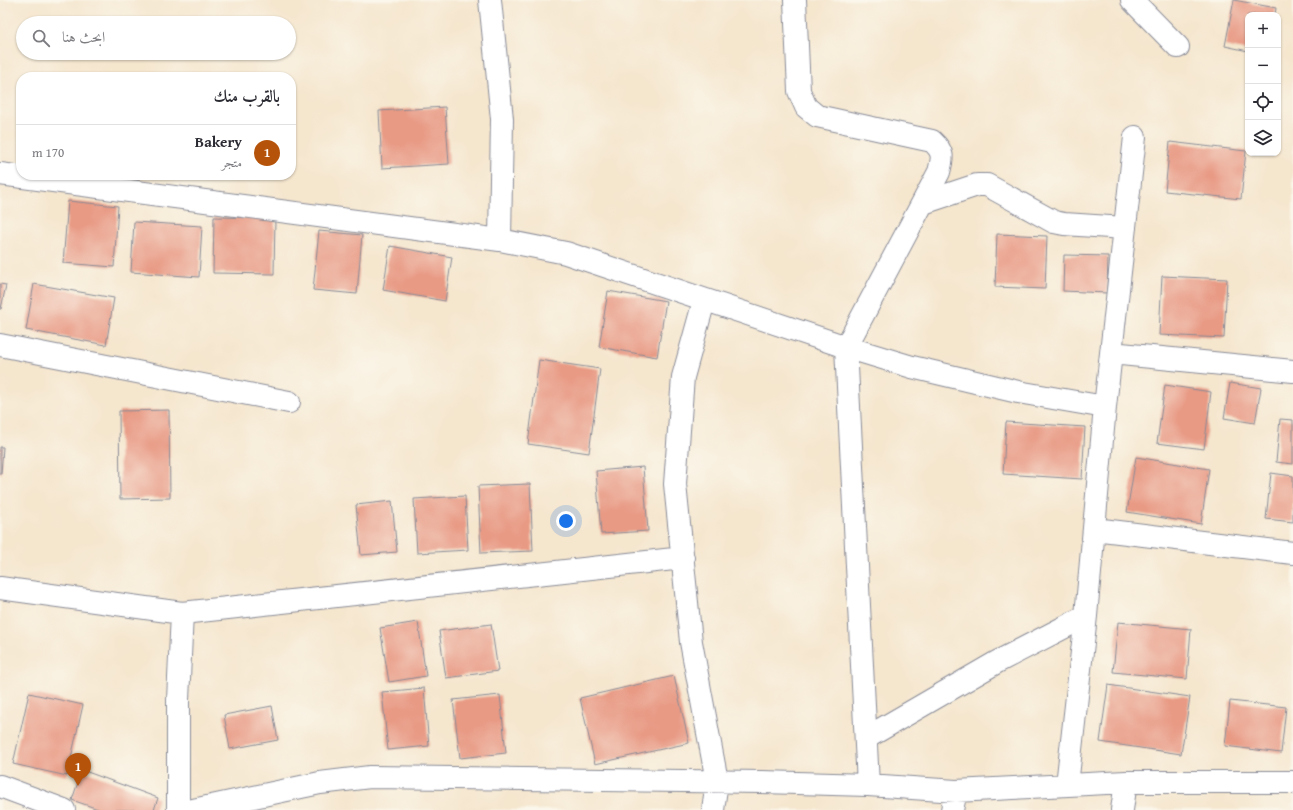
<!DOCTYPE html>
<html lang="ar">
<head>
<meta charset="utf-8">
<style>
	:root { --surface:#fff; --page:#f7f7f7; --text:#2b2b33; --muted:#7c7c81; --line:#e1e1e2; --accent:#b45309 }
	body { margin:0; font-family:"Gentium Book Plus",Amiri,serif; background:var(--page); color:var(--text); direction:rtl }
	.controls { position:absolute; right:12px; top:12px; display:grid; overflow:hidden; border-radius:8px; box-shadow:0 1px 3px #0004 }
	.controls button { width:36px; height:36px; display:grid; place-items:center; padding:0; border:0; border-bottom:1px solid var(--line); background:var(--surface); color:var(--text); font:20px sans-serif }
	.you { position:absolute; left:566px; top:521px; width:14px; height:14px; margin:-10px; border:3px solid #fff; border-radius:50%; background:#1a73e8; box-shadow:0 0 0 6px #1a73e833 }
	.badge { display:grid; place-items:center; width:26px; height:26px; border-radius:50%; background:var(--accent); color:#fff; font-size:13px; font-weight:700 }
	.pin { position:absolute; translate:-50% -33px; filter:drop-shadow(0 1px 2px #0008) }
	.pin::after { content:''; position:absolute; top:21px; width:14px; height:12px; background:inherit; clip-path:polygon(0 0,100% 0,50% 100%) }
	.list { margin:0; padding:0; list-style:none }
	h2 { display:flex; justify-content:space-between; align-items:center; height:52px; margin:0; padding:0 16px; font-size:17px }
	h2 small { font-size:13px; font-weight:400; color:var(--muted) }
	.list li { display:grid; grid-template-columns:26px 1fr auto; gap:12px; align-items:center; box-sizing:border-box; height:56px; padding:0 16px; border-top:1px solid var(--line) }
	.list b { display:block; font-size:15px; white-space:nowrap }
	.list p { margin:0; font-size:13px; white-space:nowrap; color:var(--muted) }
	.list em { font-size:13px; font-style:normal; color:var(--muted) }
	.icon { flex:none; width:22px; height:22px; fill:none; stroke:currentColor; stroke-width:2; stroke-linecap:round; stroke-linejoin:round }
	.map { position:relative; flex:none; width:1293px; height:810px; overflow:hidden; direction:ltr }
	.search { position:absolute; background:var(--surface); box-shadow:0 1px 3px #0004; left:16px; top:16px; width:280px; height:44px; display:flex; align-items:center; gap:10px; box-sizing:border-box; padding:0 14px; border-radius:22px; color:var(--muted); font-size:15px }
	.panel { position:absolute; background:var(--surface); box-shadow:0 1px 3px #0004; left:16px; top:72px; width:280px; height:108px; border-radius:16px; direction:rtl }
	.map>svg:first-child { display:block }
</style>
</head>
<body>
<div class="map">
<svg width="1293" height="810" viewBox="0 0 1293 810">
	<rect width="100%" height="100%" fill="#fbf7ec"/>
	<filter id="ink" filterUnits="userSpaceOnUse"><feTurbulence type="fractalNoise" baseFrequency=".025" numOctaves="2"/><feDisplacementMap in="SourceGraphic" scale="8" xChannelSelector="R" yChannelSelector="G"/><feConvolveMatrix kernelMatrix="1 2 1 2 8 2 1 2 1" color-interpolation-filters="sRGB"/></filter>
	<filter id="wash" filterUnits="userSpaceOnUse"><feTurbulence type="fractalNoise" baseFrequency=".012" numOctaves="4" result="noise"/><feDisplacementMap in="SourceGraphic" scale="16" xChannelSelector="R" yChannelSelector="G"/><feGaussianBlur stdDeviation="0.9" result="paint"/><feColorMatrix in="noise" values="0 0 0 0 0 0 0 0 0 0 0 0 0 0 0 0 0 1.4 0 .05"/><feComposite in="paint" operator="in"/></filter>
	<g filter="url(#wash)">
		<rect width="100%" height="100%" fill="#f5e6ce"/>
		<g id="blocks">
			<path fill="#e89a84" d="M1234 0 1276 8 1275 15H1248V51L1225 46Z
				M445 107 449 164 382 168 379 111Z
				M1170 142 1246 151 1241 199 1165 191Z
				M68 201 118 206 114 267 63 263Z
				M214 217 275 218 274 274 213 273Z
				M134 222 202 226 199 277 131 272Z
				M319 231 362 235 357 294 313 290Z
				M997 234 1047 236 1045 289 995 287Z
				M390 246 452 257 445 301 383 290Z
				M1064 255 1108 256 1107 293 1063 291Z
				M1162 276 1227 279 1224 338 1159 335Z
				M0 284 6 285 1 309H0Z
				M34 284 114 298 106 345 26 330Z
				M608 291 666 301 657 357 599 347Z
				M539 360 600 369 589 453 528 444Z
				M1230 383 1261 388 1255 423 1224 418Z
				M1165 385 1211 392 1204 449 1157 443Z
				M169 410 170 498 120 499 119 411Z
				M1280 419 1293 420V464L1276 462Z
				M1006 422 1085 427 1082 479 1003 474Z
				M0 447H3L1 474H0Z
				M1136 457 1209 469 1201 524 1127 512Z
				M643 467 648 531 601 534 596 471Z
				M1271 473 1293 476V522L1266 519Z
				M530 484 533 551 481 553 478 486Z
				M465 496 468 550 417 553 414 499Z
				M392 501 397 552 361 555 356 505Z
				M418 622 426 676 389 682 380 628Z
				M1118 622 1191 629 1187 679 1113 672Z
				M491 624 498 671 446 678 439 631Z
				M674 676 689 743 595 764 580 698Z
				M1108 685 1190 697 1181 754 1100 742Z
				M424 688 429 746 388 750 382 692Z
				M29 693 83 705 67 776 13 764Z
				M500 695 506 753 460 758 453 700Z
				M1230 701 1286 707 1281 753 1225 746Z
				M272 706 278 740 230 749 224 715Z
				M82 770 158 798 154 810H101L72 800Z"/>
		</g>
	</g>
	<g filter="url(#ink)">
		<use href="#blocks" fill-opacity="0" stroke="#888a96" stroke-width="1"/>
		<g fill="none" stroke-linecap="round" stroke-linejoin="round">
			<defs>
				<path id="minor" d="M490 0 502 119 500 240
					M795 0 799 91 806 107 817 116 932 141C944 152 943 157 939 172L846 347 868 785
					M1132 0 1178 47
					M0 174 500 240 566 253 846 347 912 367 1018 392 1105 407
					M923 203 977 185H987L1054 222 1064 224 1125 228
					M704 301 683 377 675 484 691 642 717 781 713 810
					M0 345 289 402
					M1111 353 1293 371
					M1094 529 1293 553
					M0 588 182 613 683 558
					M866 738 997 662 1086 616
					M1067 785 1086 616 1105 407 1135 137
					M0 786 64 810
					M178 810V700L182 613
					M193 810 320 783 370 777 762 782 868 785 956 791 1126 782H1293
					M952 810 956 791
					M1122 810 1126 782"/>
			</defs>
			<use href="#minor" stroke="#888a96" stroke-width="24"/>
			<use href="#minor" stroke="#fff" stroke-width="22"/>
		</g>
	</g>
</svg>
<div class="controls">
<button>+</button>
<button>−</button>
<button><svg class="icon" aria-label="locate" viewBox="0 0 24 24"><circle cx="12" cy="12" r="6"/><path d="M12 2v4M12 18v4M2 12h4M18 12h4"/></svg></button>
<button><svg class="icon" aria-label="layers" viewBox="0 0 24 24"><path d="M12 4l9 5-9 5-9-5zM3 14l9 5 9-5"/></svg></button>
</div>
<div class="you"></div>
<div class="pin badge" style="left:78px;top:786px">1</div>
<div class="search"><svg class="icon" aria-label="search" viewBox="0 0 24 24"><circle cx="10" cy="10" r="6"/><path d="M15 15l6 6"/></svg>ابحث هنا</div>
<section class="panel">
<h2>بالقرب منك<small></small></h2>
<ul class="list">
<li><span class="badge">1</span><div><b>Bakery</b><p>متجر</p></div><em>170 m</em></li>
</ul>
</section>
</div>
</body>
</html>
